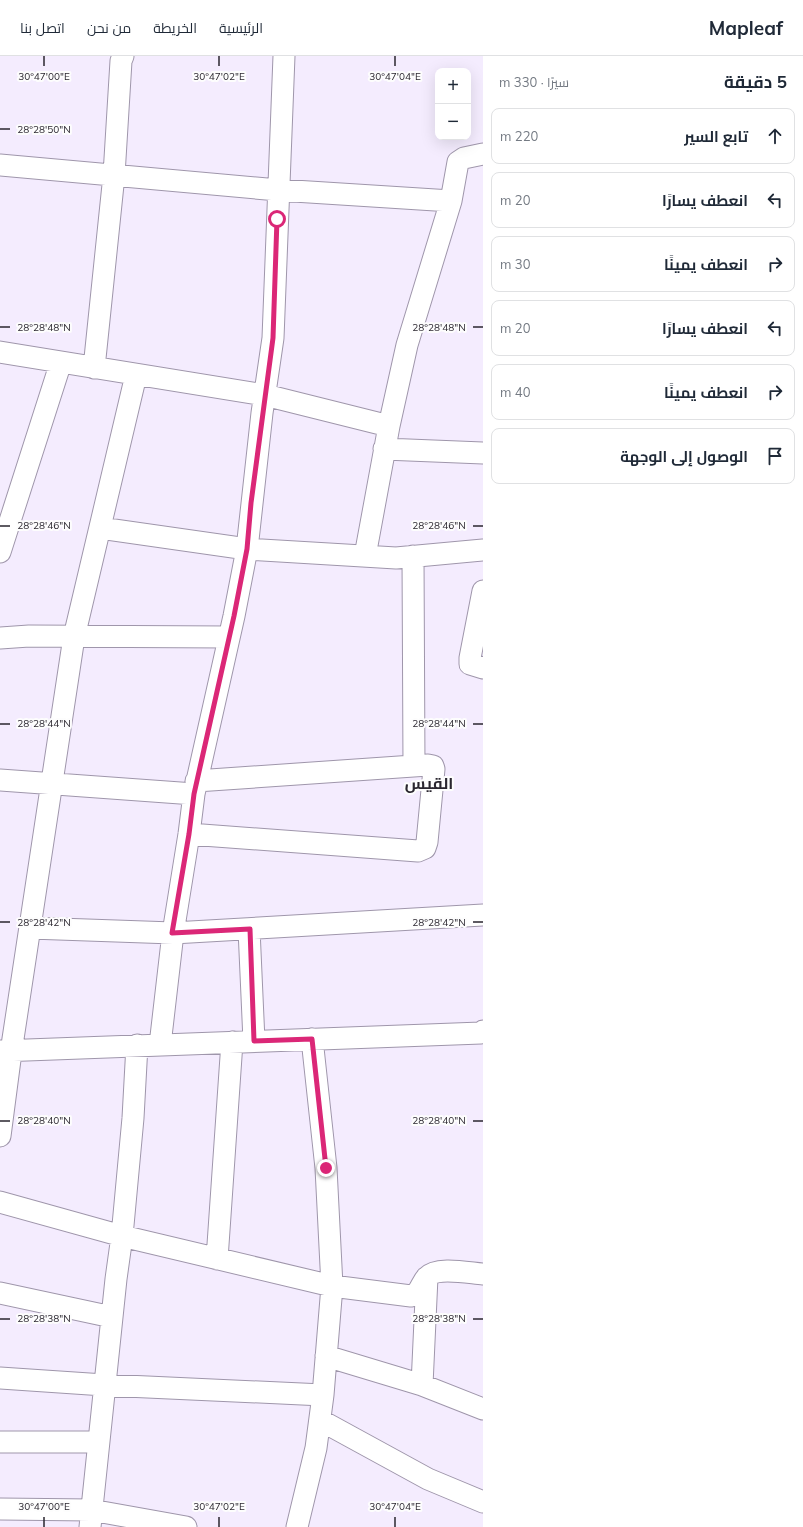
<!DOCTYPE html>
<html lang="ar">
<head>
<meta charset="utf-8">
<style>
	:root { --surface:#fff; --page:#f6f6f7; --text:#1f2937; --muted:#747a83; --line:#e0e1e3 }
	body { margin:0; font-family:Mulish,Cairo,sans-serif; background:var(--page); color:var(--text); direction:rtl }
	.controls { position:absolute; right:12px; top:12px; display:grid; overflow:hidden; border-radius:8px; box-shadow:0 4px 16px #0002 }
	.controls button { width:36px; height:36px; display:grid; place-items:center; padding:0; border:0; border-bottom:1px solid var(--line); background:var(--surface); color:var(--text); font:20px sans-serif }
	.stop { position:absolute; width:12px; height:12px; margin:-9px; border:3px solid #db2777; border-radius:50%; background:#fff }
	.stop.end { background:#db2777; border-color:#fff; box-shadow:0 1px 4px #0008 }
	.list { margin:0; padding:0; list-style:none }
	h2 { display:flex; justify-content:space-between; align-items:center; height:52px; margin:0; padding:0 16px; font-size:17px }
	h2 small { font-size:13px; font-weight:400; color:var(--muted) }
	.list li { display:grid; grid-template-columns:26px 1fr auto; gap:12px; align-items:center; box-sizing:border-box; height:56px; margin:0 8px 8px; padding:0 8px; border:1px solid var(--line); border-radius:8px }
	.list b { display:block; font-size:15px; white-space:nowrap }
	.list em { font-size:13px; font-style:normal; color:var(--muted) }
	.icon { flex:none; width:22px; height:22px; fill:none; stroke:currentColor; stroke-width:2; stroke-linecap:round; stroke-linejoin:round }
	.map { position:relative; flex:none; width:483px; height:1471px; overflow:hidden; direction:ltr }
	header { display:flex; align-items:center; gap:24px; box-sizing:border-box; height:56px; padding:0 20px; background:var(--surface); border-bottom:1px solid var(--line) }
	header strong { font-size:19px }
	nav { display:flex; gap:22px; margin-inline-start:auto; font-size:14px }
	main { display:flex }
	aside { flex:1; background:var(--surface) }
	.map>svg:first-child { display:block }
</style>
</head>
<body>
<header>
<strong>Mapleaf</strong>
<nav><a>الرئيسية</a><a>الخريطة</a><a>من نحن</a><a>اتصل بنا</a></nav>
</header>
<main>
<aside>
<h2>5 دقيقة<small>سيرًا · 330 m</small></h2>
<ul class="list">
<li><svg class="icon" aria-label="ahead" viewBox="0 0 24 24"><path d="M12 20V5M6 11l6-6 6 6"/></svg><div><b>تابع السير</b></div><em>220 m</em></li>
<li><svg class="icon" aria-label="left" viewBox="0 0 24 24"><path d="M17 20v-9H6M10 6l-5 5 5 5"/></svg><div><b>انعطف يسارًا</b></div><em>20 m</em></li>
<li><svg class="icon" aria-label="right" viewBox="0 0 24 24"><path d="M7 20v-9h11M14 6l5 5-5 5"/></svg><div><b>انعطف يمينًا</b></div><em>30 m</em></li>
<li><svg class="icon" aria-label="left" viewBox="0 0 24 24"><path d="M17 20v-9H6M10 6l-5 5 5 5"/></svg><div><b>انعطف يسارًا</b></div><em>20 m</em></li>
<li><svg class="icon" aria-label="right" viewBox="0 0 24 24"><path d="M7 20v-9h11M14 6l5 5-5 5"/></svg><div><b>انعطف يمينًا</b></div><em>40 m</em></li>
<li><svg class="icon" aria-label="arrive" viewBox="0 0 24 24"><path d="M6 21V4h12l-3 4 3 4H6"/></svg><div><b>الوصول إلى الوجهة</b></div></li>
</ul>
</aside>
<div class="map">
<svg width="483" height="1471" viewBox="0 0 483 1471">
	<rect width="100%" height="100%" fill="#f4ecfe"/>
	<g fill="none" stroke-linecap="round" stroke-linejoin="round">
		<defs>
			<path id="minor" d="M0 109 278 134 451 145 458 106 464 102 483 98
				M0 296 265 339 389 370
				M94 312 114 119 121 5 123 0
				M384 393 483 397
				M100 472 247 493 396 502 483 494
				M0 496 61 306
				M365 500 389 370 407 289 451 145
				M413 500 414 710
				M483 535 470 602V608L483 612
				M0 582 29 580 229 581
				M0 724 194 738
				M189 778 418 795 425 792 427 786 434 713 433 710 428 709 196 725
				M30 872 173 877 483 859
				M249 873 254 985
				M160 989 173 877 189 778 194 738 234 560 247 493 262 357 273 282 284 0
				M0 995 481 977 483 975
				M0 1080 11 996 74 581 136 319
				M0 1146 122 1180 332 1230 411 1240C420 1238 421 1227 427 1221 437 1210 469 1217 483 1218
				M217 1203 232 986
				M0 1237 112 1261
				M326 1300 422 1329 483 1353
				M0 1322 104 1329 323 1339
				M422 1329 427 1221
				M320 1364 428 1423 483 1446
				M0 1386H98
				M0 1453 91 1454 186 1471
				M90 1471 116 1223 122 1180 133 1062 137 989
				M297 1471 316 1392 323 1339 332 1230 326 1112 312 983"/>
		</defs>
		<use href="#minor" stroke="#9f96ab" stroke-width="23"/>
		<use href="#minor" stroke="#fff" stroke-width="21"/>
	</g>
	<g fill="none" stroke-linecap="round" stroke-linejoin="round">
		<path stroke="#db2777" stroke-width="5" d="M277 163 273 282 251 447 247 493 234 560 194 738 189 778 172 877 250 873 254 985 312 983 326 1112"/>
	</g>
	<path fill="none" stroke="#2a262f" stroke-width="1.5" d="M44 0V10M219 0V10M395 0V10M0 73H10M0 271H10M473 271H483M0 470H10M473 470H483M0 668H10M473 668H483M0 866H10M473 866H483M0 1065H10M473 1065H483M0 1263H10M473 1263H483M44 1461V1471M219 1461V1471M395 1461V1471"/>
	<g text-anchor="middle" dominant-baseline="central" stroke-width="4" stroke-linejoin="round" paint-order="stroke">
		<g font-size="16" font-weight="bold" fill="#2a262f" stroke="#fdfdfd">
			<text x="429" y="727">القيس</text>
		</g>
	</g>
	<g font-size="10" text-anchor="middle" fill="#2a262f" stroke="#fdfdfd" stroke-width="4" stroke-linejoin="round" paint-order="stroke">
		<text x="44" y="24">30°47'00"E</text>
		<text x="219" y="24">30°47'02"E</text>
		<text x="395" y="24">30°47'04"E</text>
		<text x="44" y="77">28°28'50"N</text>
		<text x="44" y="275">28°28'48"N</text>
		<text x="439" y="275">28°28'48"N</text>
		<text x="44" y="473">28°28'46"N</text>
		<text x="439" y="473">28°28'46"N</text>
		<text x="44" y="671">28°28'44"N</text>
		<text x="439" y="671">28°28'44"N</text>
		<text x="44" y="870">28°28'42"N</text>
		<text x="439" y="870">28°28'42"N</text>
		<text x="44" y="1068">28°28'40"N</text>
		<text x="439" y="1068">28°28'40"N</text>
		<text x="44" y="1266">28°28'38"N</text>
		<text x="439" y="1266">28°28'38"N</text>
		<text x="44" y="1454">30°47'00"E</text>
		<text x="219" y="1454">30°47'02"E</text>
		<text x="395" y="1454">30°47'04"E</text>
	</g>
</svg>
<div class="controls">
<button>+</button>
<button>−</button>
</div>
<div class="stop" style="left:277px;top:163px"></div>
<div class="stop end" style="left:326px;top:1112px"></div>
</div>
</main>
</body>
</html>
